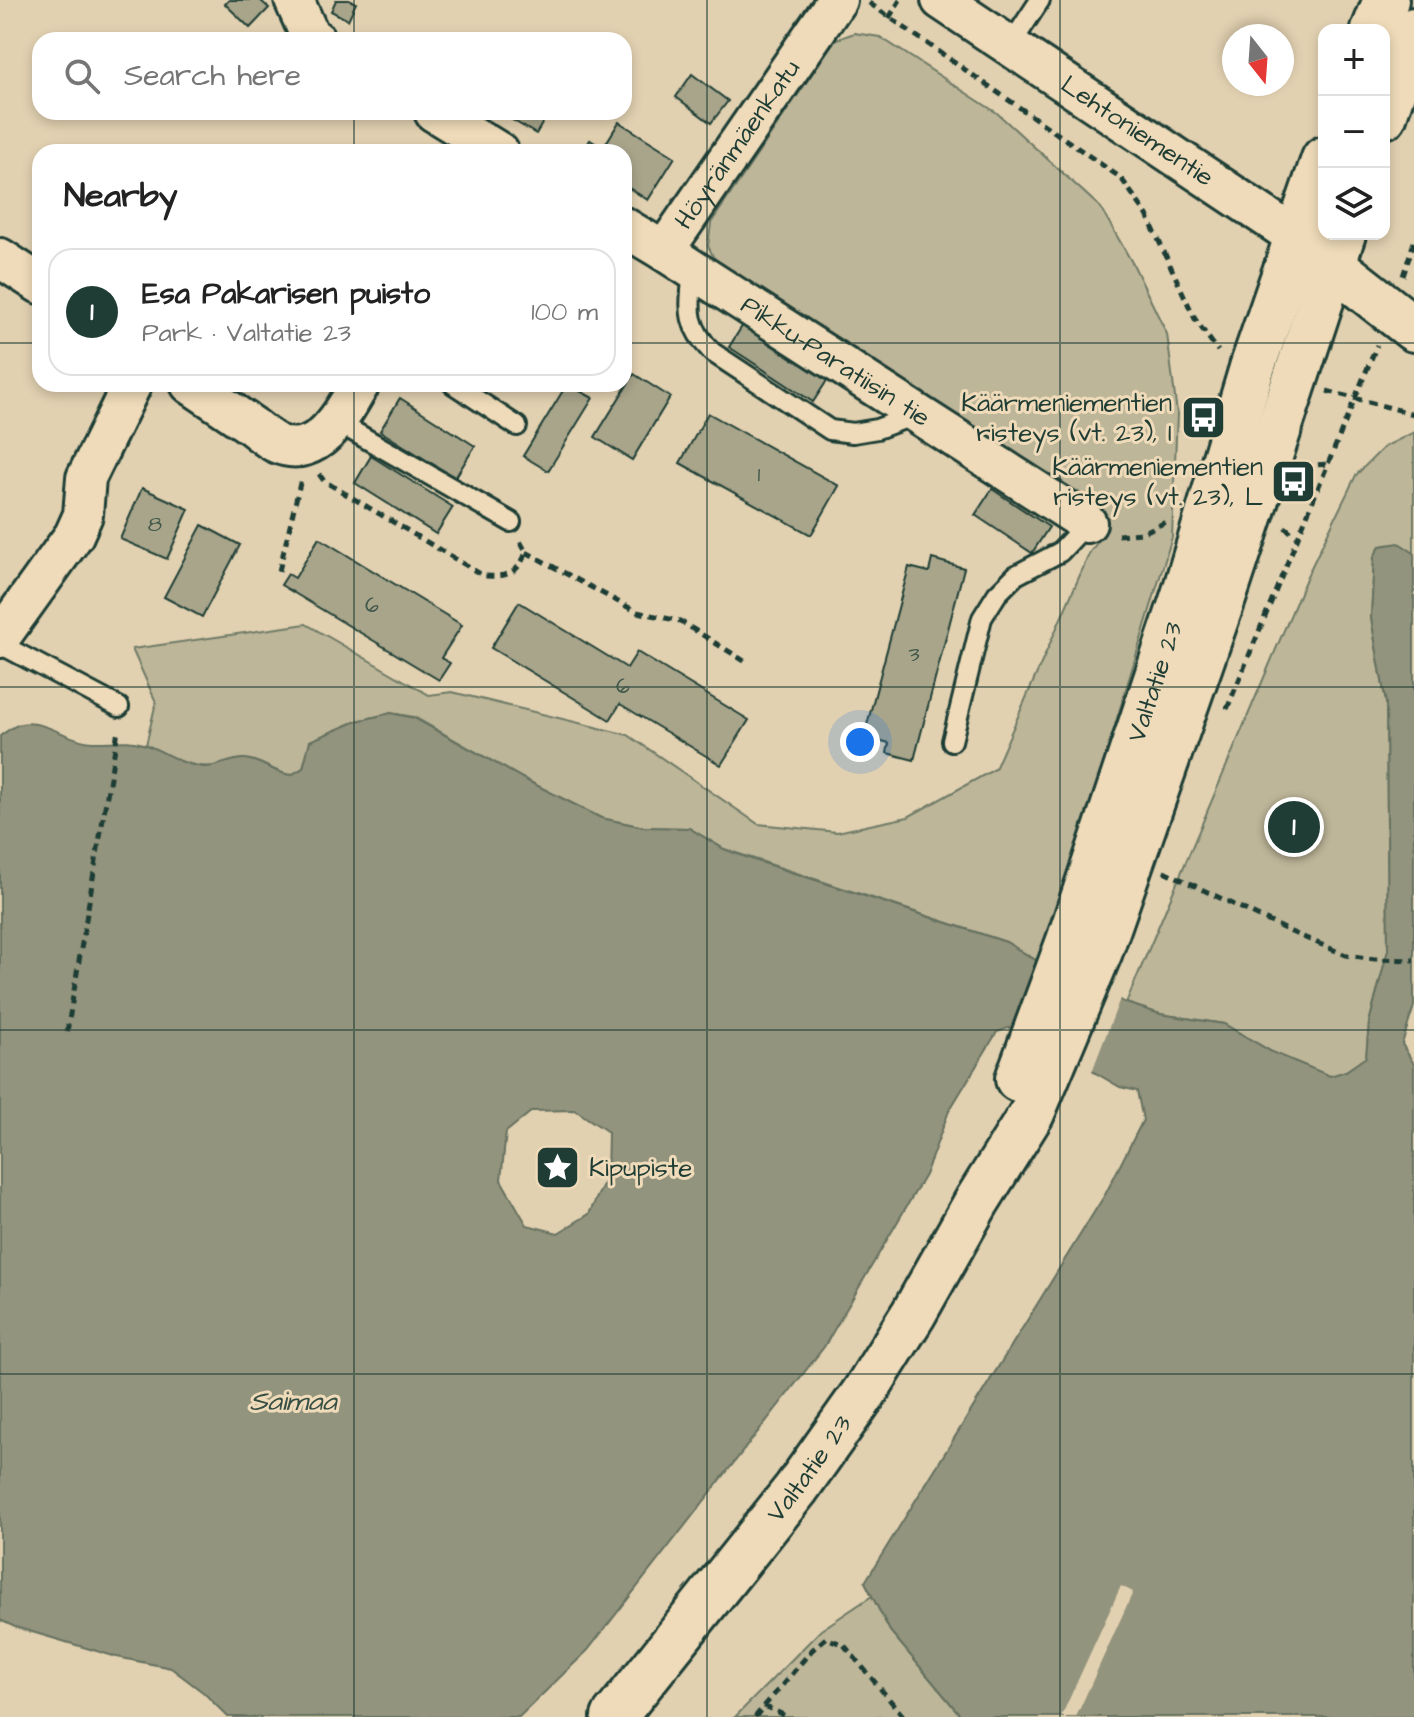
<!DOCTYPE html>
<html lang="en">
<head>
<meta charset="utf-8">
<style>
	:root { --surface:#fff; --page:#f2f2f2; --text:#222; --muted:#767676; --line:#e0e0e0; --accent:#1f3d34 }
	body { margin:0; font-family:"Architects Daughter",sans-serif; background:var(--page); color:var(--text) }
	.controls { position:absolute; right:24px; top:24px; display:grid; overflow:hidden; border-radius:16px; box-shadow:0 4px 12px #0003 }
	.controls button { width:72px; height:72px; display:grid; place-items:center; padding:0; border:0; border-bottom:2px solid var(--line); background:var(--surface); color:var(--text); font:40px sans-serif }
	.compass { position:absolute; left:1222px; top:24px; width:72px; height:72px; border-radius:50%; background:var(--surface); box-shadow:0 4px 12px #0003; rotate:163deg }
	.you { position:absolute; left:860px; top:742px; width:28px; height:28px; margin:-20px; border:6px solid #fff; border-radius:50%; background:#1a73e8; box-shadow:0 0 0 12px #1a73e833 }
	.badge { display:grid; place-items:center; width:52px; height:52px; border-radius:50%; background:var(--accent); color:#fff; font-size:26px; font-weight:700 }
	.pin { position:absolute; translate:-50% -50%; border:4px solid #fff; box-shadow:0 2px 8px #0006 }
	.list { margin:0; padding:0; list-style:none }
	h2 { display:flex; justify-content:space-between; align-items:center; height:104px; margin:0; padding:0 32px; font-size:34px }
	h2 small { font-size:26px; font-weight:400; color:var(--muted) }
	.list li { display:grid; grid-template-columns:52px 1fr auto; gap:24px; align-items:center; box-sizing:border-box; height:128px; margin:0 16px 16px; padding:0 16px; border:2px solid var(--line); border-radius:24px }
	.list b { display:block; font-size:30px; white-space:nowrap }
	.list p { margin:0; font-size:26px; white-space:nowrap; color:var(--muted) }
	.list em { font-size:26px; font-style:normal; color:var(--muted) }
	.icon { flex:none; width:44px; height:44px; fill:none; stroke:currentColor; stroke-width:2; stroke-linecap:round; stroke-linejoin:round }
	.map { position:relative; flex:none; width:1414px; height:1717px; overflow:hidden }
	.search { position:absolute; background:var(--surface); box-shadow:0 4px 12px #0003; left:32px; top:32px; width:600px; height:88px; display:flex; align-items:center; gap:20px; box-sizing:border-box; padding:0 28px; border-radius:24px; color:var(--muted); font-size:30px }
	.panel { position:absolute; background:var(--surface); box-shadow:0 4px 12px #0003; left:32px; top:144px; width:600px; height:248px; border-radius:24px }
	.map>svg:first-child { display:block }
</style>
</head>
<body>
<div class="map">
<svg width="1414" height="1717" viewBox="0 0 1414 1717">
	<rect width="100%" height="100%" fill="#e2d1b1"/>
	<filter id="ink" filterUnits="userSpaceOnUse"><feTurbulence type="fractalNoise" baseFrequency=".0125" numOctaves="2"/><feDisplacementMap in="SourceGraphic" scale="16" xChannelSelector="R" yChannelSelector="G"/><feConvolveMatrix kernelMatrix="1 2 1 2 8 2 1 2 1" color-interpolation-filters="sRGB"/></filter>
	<g filter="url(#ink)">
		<path fill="#beb699" stroke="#6e7a66" stroke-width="2" d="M854 33 880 37 997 113 1101 208 1134 266 1167 334 1177 413 1172 537 1056 920 1039 962 1006 942 724 849 689 828 644 827 601 818 524 779 414 717 391 713 357 721 310 741 303 768 291 775C274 773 260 759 243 759 235 759 227 765 219 766 192 769 168 757 146 745L156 702 132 649 306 624 429 695 452 692 628 735 758 824 837 832 908 817 995 769 1090 552 1105 532 1103 503 1070 500 718 266 708 246 711 223 835 40Z
			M1414 432V553L1380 546 1374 557 1371 618 1386 703 1388 950 1369 1023 1366 1058 1346 1071 1330 1077 1272 1052 1224 1024 1160 1014 1126 1003 1307 576 1356 475 1384 447Z
			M872 1596 890 1631 962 1717H735L821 1630Z"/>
		<path fill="#93947d" stroke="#657160" stroke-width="2" fill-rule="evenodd" d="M1399 543 1414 553V1006L1402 1044 1414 1064V1717H962L890 1631 865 1582 1106 1193 1143 1120 1137 1091 1120 1087 1014 1026 997 1032 949 1111 925 1175 824 1347 588 1650 519 1717H228L204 1693 171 1668 117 1657 15 1627 0 1620V736C6 732 14 725 21 724 45 719 68 741 92 742 110 743 128 738 146 745 166 752 181 765 203 767 218 768 231 758 245 759 262 761 274 773 291 775L303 768 310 741 357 721 391 713 414 718 524 779 601 818 644 827 689 828 724 849 754 860 1006 942 1039 962 1126 1003 1160 1014 1224 1024 1272 1052 1330 1076 1346 1071 1366 1057 1369 1023 1388 950 1386 703 1371 618 1374 557 1380 546ZM575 1110 608 1132 607 1176 589 1214 558 1233 527 1225 501 1180 506 1132 532 1111Z"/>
		<path fill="#e2d1b1" d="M1041 959 1121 996 1091 1074 1053 1051Z
			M1121 1586 1133 1592 1076 1717H1061Z"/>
		<path fill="#a8a58b" stroke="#1f3d34" stroke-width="2" d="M229 0H260L269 8 250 28 225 4Z
			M336 0H349L356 3 348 20 331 11Z
			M692 74 728 101 711 123 676 97Z
			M499 112H549L536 134Z
			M619 122 675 157 648 200 624 185V152H583L590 140 603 148Z
			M746 320 830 376 813 402 729 347Z
			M634 374 670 397 632 460 595 437Z
			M567 384 593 398 548 471 523 456Z
			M400 398 475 446 455 478 380 431Z
			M708 413 839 486 811 535 680 463Z
			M371 456 453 507 436 534 355 483Z
			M142 488 189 509 167 559 120 539Z
			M992 489 1049 527 1032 553 975 515Z
			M202 525 240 545 202 617 164 597Z
			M319 538 462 625 441 658 450 663 439 680 281 585 288 574 295 578Z
			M932 559 964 568 914 760 887 753 889 743 864 736 909 567 929 572Z
			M519 602 627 668 637 652 749 720 721 765 620 704 610 720 491 648Z"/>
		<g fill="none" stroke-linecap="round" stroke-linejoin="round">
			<defs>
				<path id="lane" d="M1010 46 1040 0
					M693 269C690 307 684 323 712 352L830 430 853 433 877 429 917 414
					M453 384 517 426
					M337 422 511 522
					M0 644 119 707
					M952 741 982 618 997 594 1016 575 1060 552 1087 523"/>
				<g id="street">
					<path d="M294 0 310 36 316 40"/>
					<path id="s1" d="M941 0 1296 237"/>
					<path d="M434 112 499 152"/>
					<path id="s2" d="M624 227 664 251 837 0"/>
					<path id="s3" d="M664 251 1087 523"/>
					<path d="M0 258 40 284"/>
					<path d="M190 384C211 398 231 412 252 426 260 432 269 440 278 444 318 461 344 412 360 384"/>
					<path d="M0 638 74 535 83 515 86 478 132 384"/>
				</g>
				<path id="secondary" d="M1303 242 1414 329"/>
				<g id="highway">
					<path d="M1374 30 1386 0"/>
					<path d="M1384 116 1414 30"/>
					<path id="s4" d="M1018 1079 1069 941 1184 595 1252 368 1324 159"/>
					<path id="s5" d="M614 1717 796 1489 864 1393 914 1313 977 1201 1032 1113 1100 951 1224 596 1343 234"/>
				</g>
			</defs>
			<use href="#lane" stroke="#1f3d34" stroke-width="24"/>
			<use href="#street" stroke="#1f3d34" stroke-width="44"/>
			<use href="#secondary" stroke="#1f3d34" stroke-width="50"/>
			<use href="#highway" stroke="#1f3d34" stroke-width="50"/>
			<path stroke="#1f3d34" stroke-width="5" stroke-dasharray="8 6" stroke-linecap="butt" d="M869 3 1121 178 1147 215 1195 319 1218 351
				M889 18 900 0
				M1403 276 1414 242
				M1327 391 1414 414
				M1304 466 1328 464
				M319 474 324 481 484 576C506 577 518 575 526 552L520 541
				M1285 527 1299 539
				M1118 535 1142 533 1166 522
				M526 552 637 612 680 621 746 662
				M279 571 301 479
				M1227 709 1377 345
				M1164 871 1291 932 1346 955 1375 959 1414 960
				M67 1032 118 730
				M764 1706 788 1717
				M755 1717 812 1650 826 1638 844 1645 904 1717"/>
			<use href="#lane" stroke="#efdbb9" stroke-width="18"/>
			<use href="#street" stroke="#efdbb9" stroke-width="38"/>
			<use href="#secondary" stroke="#efdbb9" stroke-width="44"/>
			<use href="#highway" stroke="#efdbb9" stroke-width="44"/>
		</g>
	</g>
	<path fill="none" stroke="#1f3d34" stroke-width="2" stroke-opacity="0.55" d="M354 0V40M707 0V1717M1060 0V1717M354 112V152M0 343H40M624 343H1414M354 384V1717M0 687H1414M0 1030H1414M0 1374H1414"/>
	<defs>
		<symbol id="bus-square" viewBox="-11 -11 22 22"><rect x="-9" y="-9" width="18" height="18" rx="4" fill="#1f3d34" stroke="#efdbb9"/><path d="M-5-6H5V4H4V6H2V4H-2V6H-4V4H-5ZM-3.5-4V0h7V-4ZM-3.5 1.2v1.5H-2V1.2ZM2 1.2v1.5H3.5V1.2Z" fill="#fff"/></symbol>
		<symbol id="sight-square" viewBox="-11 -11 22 22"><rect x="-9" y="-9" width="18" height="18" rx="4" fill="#1f3d34" stroke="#efdbb9"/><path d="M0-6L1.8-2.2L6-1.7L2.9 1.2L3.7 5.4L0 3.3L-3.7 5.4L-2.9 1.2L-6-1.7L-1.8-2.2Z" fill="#fff"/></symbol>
	</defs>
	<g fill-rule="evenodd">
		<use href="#bus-square" x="1178" y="392" width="51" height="51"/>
		<use href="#bus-square" x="1268" y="456" width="51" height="51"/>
		<use href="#sight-square" x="532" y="1142" width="51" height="51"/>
	</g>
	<g text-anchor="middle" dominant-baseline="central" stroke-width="6" stroke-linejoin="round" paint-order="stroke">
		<g font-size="22" fill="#41574a">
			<text x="759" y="474">1</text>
			<text x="155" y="524">8</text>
			<text x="372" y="605">6</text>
			<text x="914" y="654">3</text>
			<text x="623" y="686">6</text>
		</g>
		<g font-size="26" fill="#1f3d34" stroke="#efdbb9">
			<text stroke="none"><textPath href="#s1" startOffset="236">Lehtoniementie</textPath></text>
			<text stroke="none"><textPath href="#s2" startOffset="176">Höyränmäenkatu</textPath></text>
			<text stroke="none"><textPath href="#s3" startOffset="204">Pikku-Paratiisin tie</textPath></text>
			<text stroke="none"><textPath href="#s4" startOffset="420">Valtatie 23</textPath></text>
			<text stroke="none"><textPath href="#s5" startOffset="316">Valtatie 23</textPath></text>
		</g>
		<g font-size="26" fill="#1f3d34" stroke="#efdbb9" text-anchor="end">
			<text x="1172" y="403">Käärmeniementien<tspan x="1172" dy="30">risteys (vt. 23), I</tspan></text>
			<text x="1263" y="467">Käärmeniementien<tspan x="1263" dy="30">risteys (vt. 23), L</tspan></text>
			<text x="589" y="1168" text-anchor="start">Kipupiste</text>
		</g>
		<g font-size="28" font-style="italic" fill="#364e43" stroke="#efdbb9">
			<text x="293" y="1401">Saimaa</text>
		</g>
	</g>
</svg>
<div class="controls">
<button>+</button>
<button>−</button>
<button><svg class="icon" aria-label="layers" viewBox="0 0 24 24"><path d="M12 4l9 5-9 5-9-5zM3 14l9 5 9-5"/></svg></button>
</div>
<svg class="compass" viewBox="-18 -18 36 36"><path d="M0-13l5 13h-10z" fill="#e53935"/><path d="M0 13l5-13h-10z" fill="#767676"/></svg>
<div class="you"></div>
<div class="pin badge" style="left:1294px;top:827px">1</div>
<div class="search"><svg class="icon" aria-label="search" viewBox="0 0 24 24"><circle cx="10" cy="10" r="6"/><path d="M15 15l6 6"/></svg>Search here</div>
<section class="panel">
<h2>Nearby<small></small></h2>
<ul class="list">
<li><span class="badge">1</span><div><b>Esa Pakarisen puisto</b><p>Park · Valtatie 23</p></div><em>100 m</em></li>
</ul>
</section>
</div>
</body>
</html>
